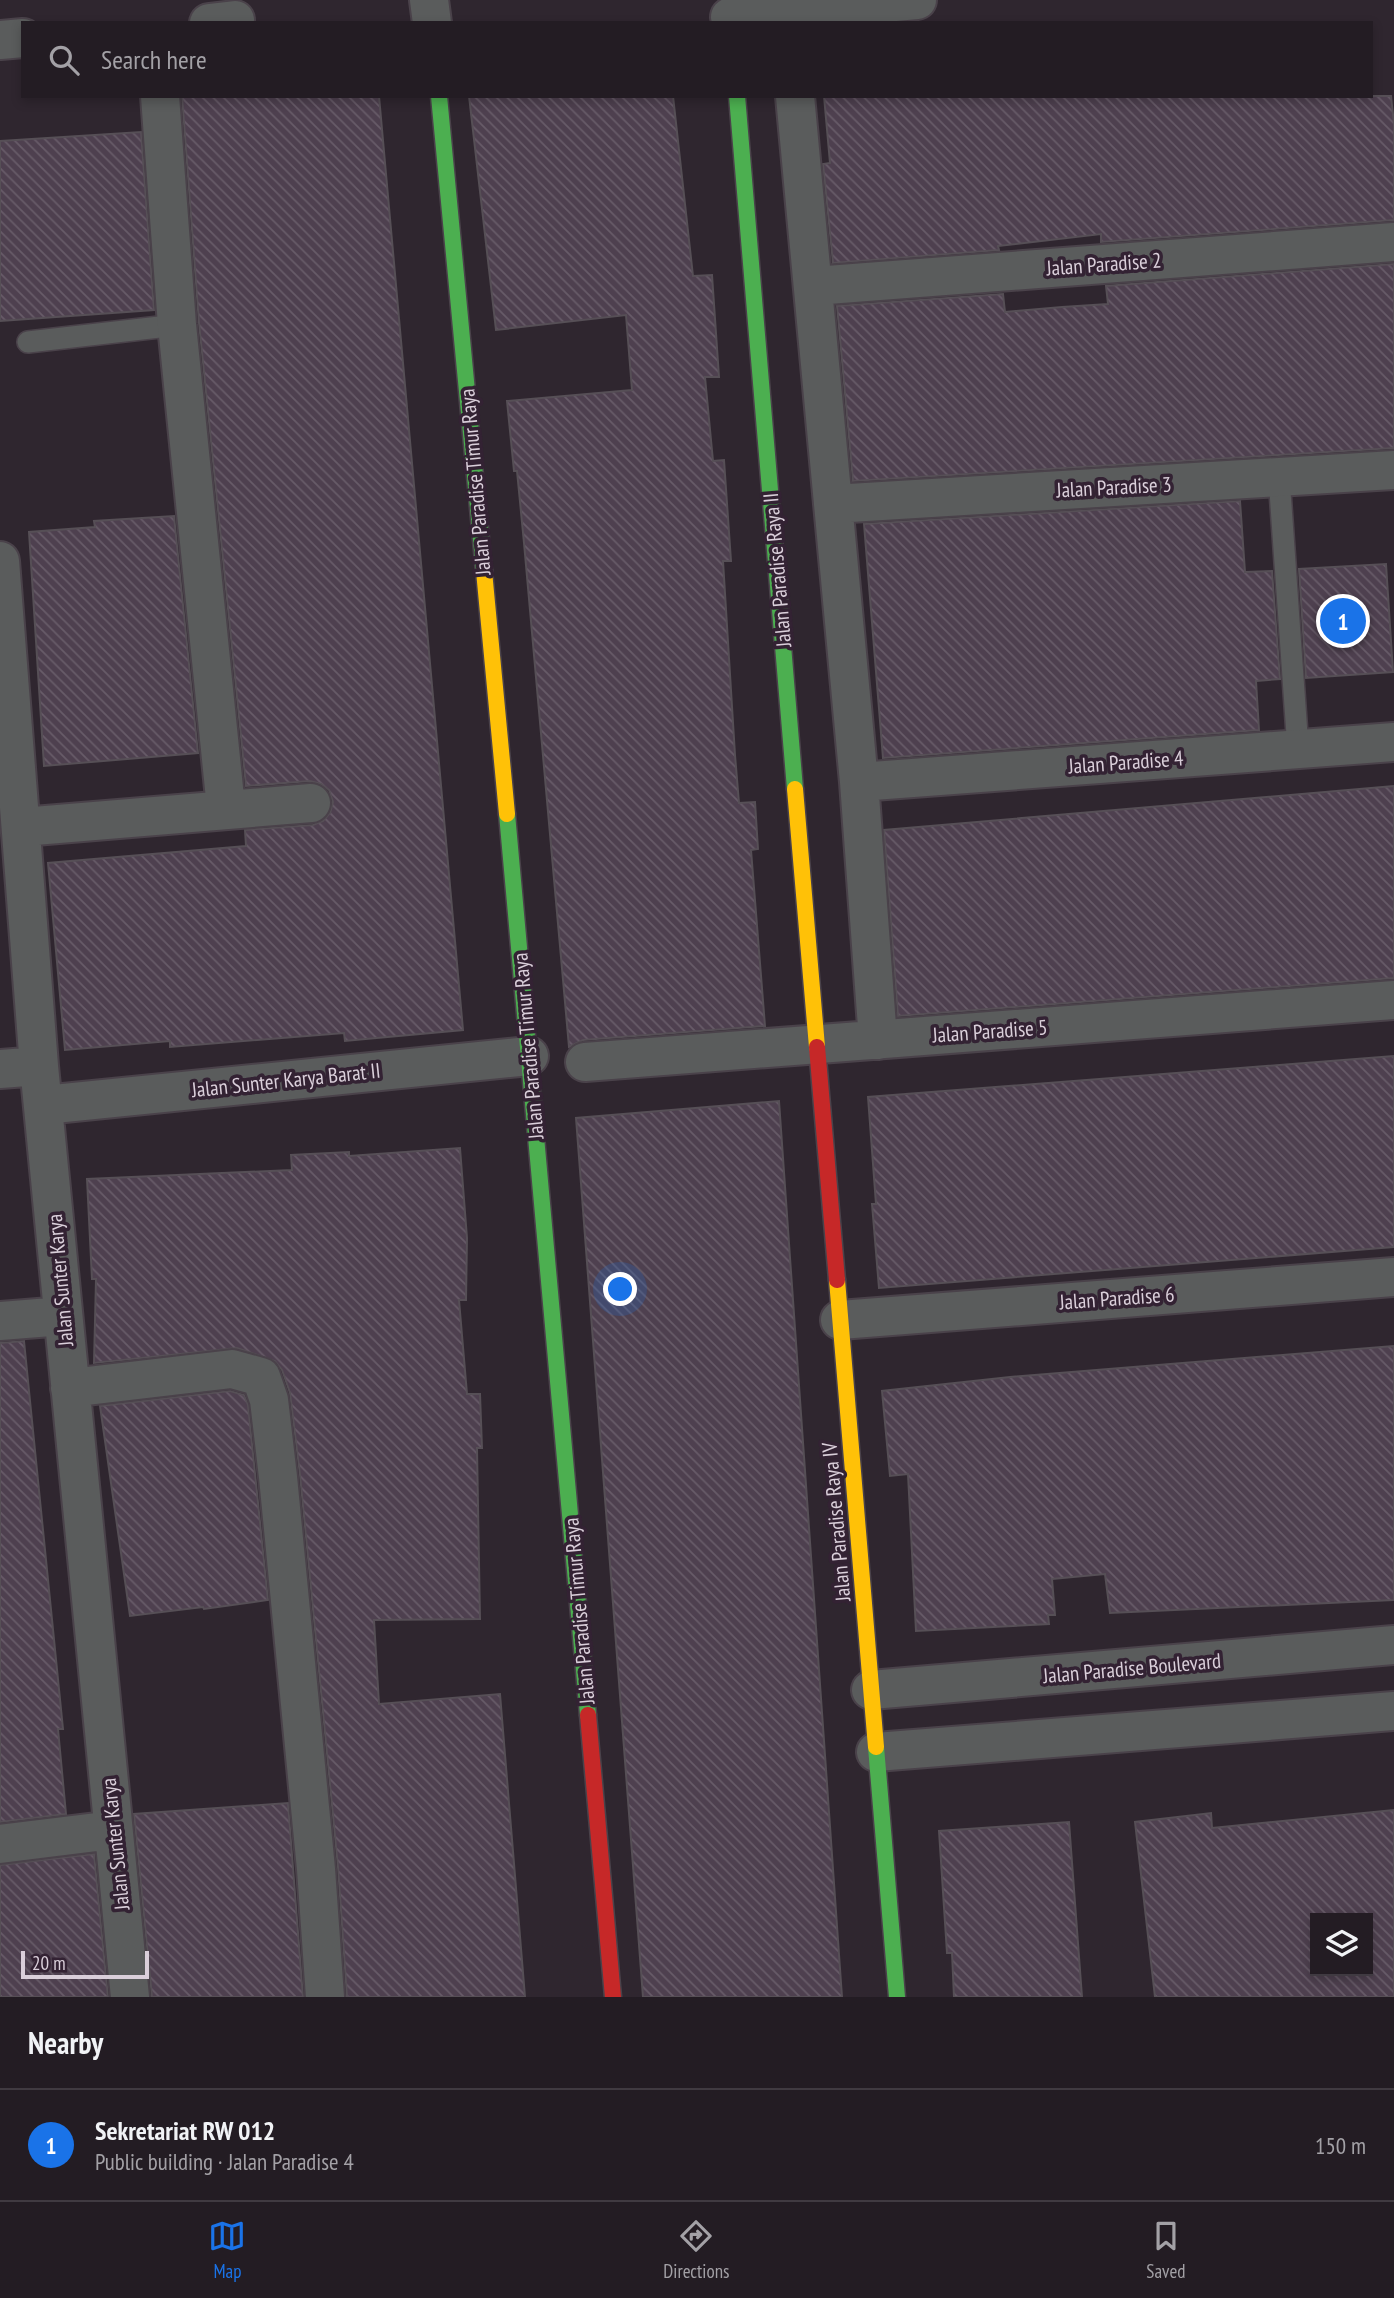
<!DOCTYPE html>
<html lang="en">
<head>
<meta charset="utf-8">
<style>
	:root { --surface:#231c23; --page:#2b252b; --text:#f1f3f6; --muted:#a3a1a6; --line:#403a41; --accent:#1a73e8 }
	body { margin:0; font-family:"PT Sans Narrow",sans-serif; background:var(--page); color:var(--text) }
	.controls { position:absolute; right:21px; bottom:21px; display:grid; overflow:hidden; border-radius:0px; box-shadow:0 4px 10px #0003 }
	.controls button { width:63px; height:63px; display:grid; place-items:center; padding:0; border:0; border-bottom:2px solid var(--line); background:var(--surface); color:var(--text); font:35px sans-serif }
	.scale { position:absolute; left:21px; bottom:18px; width:128px; box-sizing:border-box; padding-left:7px; border:4px solid #dacfda; border-top:0; font-size:19px; line-height:24px; white-space:nowrap; color:#dacfda; -webkit-text-stroke:5px #323; paint-order:stroke }
	.you { position:absolute; left:621px; top:1290px; width:24px; height:24px; margin:-18px; border:5px solid #fff; border-radius:50%; background:#1a73e8; box-shadow:0 0 0 10px #1a73e833 }
	.badge { display:grid; place-items:center; width:46px; height:46px; border-radius:50%; background:var(--accent); color:#fff; font-size:23px; font-weight:700 }
	.pin { position:absolute; translate:-50% -50%; border:4px solid #fff; box-shadow:0 2px 7px #0006 }
	.list { margin:0; padding:0; list-style:none }
	h2 { display:flex; justify-content:space-between; align-items:center; height:91px; margin:0; padding:0 28px; font-size:30px }
	h2 small { font-size:23px; font-weight:400; color:var(--muted) }
	.list li { display:grid; grid-template-columns:46px 1fr auto; gap:21px; align-items:center; box-sizing:border-box; height:112px; padding:0 28px; border-top:2px solid var(--line) }
	.list b { display:block; font-size:26px; white-space:nowrap }
	.list p { margin:0; font-size:23px; white-space:nowrap; color:var(--muted) }
	.list em { font-size:23px; font-style:normal; color:var(--muted) }
	.icon { flex:none; width:38px; height:38px; fill:none; stroke:currentColor; stroke-width:2; stroke-linecap:round; stroke-linejoin:round }
	.map { position:relative; flex:none; width:1394px; height:1997px; overflow:hidden }
	.search { position:absolute; background:var(--surface); box-shadow:0 4px 10px #0003; left:21px; right:21px; top:21px; height:77px; display:flex; align-items:center; gap:18px; box-sizing:border-box; padding:0 24px; border-radius:0px; color:var(--muted); font-size:26px }
	.sheet { height:203px; background:var(--surface) }
	nav { display:flex; justify-content:space-around; align-items:center; box-sizing:border-box; height:98px; border-top:2px solid var(--line); background:var(--surface); font-size:19px; color:var(--muted) }
	nav a { display:grid; justify-items:center; gap:4px }
	nav .on { color:var(--accent) }
	.map>svg:first-child { display:block }
</style>
</head>
<body>
<div class="map">
<svg width="1394" height="1997" viewBox="0 0 1394 1997">
	<defs>
		<pattern id="building-back-hatch" width="6" height="6" patternUnits="userSpaceOnUse" patternTransform="scale(1.75)"><rect width="6" height="6" fill="#4e404f"/><path d="M-1 5l2 2M0 0l6 6M5-1l2 2" fill="none" stroke="#675b68"/></pattern>
	</defs>
	<rect width="100%" height="100%" fill="#2f262f"/>
	<path fill="url(#building-back-hatch)" stroke="#564f56" stroke-width="2" fill-rule="evenodd" d="M182 96H379L463 1030 345 1041 344 1033 170 1047V1041L65 1050 48 863 246 846 245 830 313 825 323 821 330 813 333 802 329 790 321 784 310 781 246 786 199 323Z
		M469 96H673L693 276 712 275 719 377H705L713 461 724 460 731 561H723L735 755 739 803 755 802 758 849 751 850 765 1026 583 1040 569 1047 524 543 517 471H514L507 401 632 390 626 315 496 330Z
		M824 96H1391L1394 124V220L1101 242V234L998 246 999 250 833 263 823 164 830 163Z
		M141 132 154 310 0 321V141Z
		M1394 264V448L853 481 837 306 1003 294 1005 312 1062 307 1108 304 1106 286Z
		M1240 501 1245 572 1272 571 1280 679 1256 681 1259 730 883 758 864 524Z
		M174 516 198 753 44 766 29 532 95 527 94 521Z
		M1386 564 1393 672 1306 678 1299 569Z
		M1394 786V978L898 1016 884 830Z
		M1394 1056V1247L879 1288 872 1204H876L868 1097Z
		M779 1101 842 1997H643L576 1118Z
		M460 1148 467 1238 466 1300H459L467 1394H480L482 1448H477L480 1619 374 1620 379 1704 500 1694 525 1997H347L338 1867 300 1475 290 1393 282 1370 275 1361 237 1348 94 1363 96 1279H92L87 1179 292 1170 291 1155 349 1152V1156Z
		M24 1341 63 1729H58L66 1814 0 1822V1343Z
		M1394 1346V1600L1110 1613 1105 1574 1052 1579 1055 1615H1048L1049 1624 916 1631 908 1474 890 1476 882 1391 1010 1377Z
		M230 1391 244 1395 248 1405 268 1600 204 1609 203 1607 130 1616 100 1406Z
		M288 1803 303 1997H152L134 1814Z
		M1394 1810V1997H1155L1135 1822 1211 1813 1212 1828ZM1315 1918H1368V1971H1315Z
		M1069 1822 1082 1997H954L952 1953H947L939 1831Z
		M94 1854 108 1997H0V1865Z"/>
	<g fill="none" stroke-linecap="round" stroke-linejoin="round">
		<defs>
			<path id="lane" d="M28 342 177 325
				M1279 477 1298 749"/>
			<path id="street" d="M429 0 432 23
				M730 17 917 0
				M209 23 235 20
				M0 40 23 38
				M160 96 177 325 226 808
				M795 96 859 782 878 1040
				M814 286 1394 242
				M833 504 1394 470
				M0 561 39 1066 130 1997
				M859 782 1394 742
				M22 827 311 803
				M585 1062 1394 1000
				M0 1069 39 1066
				M44 1105 529 1056
				M840 1320 1394 1277
				M0 1321 63 1316
				M70 1388 232 1369 261 1377 269 1400 278 1477 316 1869 325 1997
				M871 1690 1394 1645
				M876 1752 1394 1711
				M0 1844 113 1830"/>
			<path id="fast" d="M439 96 484 571
				M737 96 795 789
				M507 814 588 1715
				M876 1747 897 1997"/>
			<path id="slow" d="M484 571 507 814
				M795 789 817 1047
				M837 1280 876 1747"/>
			<path id="jam" d="M817 1047 837 1280
				M588 1715 613 1997"/>
		</defs>
		<use href="#lane" stroke="#4a424a" stroke-width="24"/>
		<use href="#street" stroke="#4a424a" stroke-width="42"/>
		<use href="#fast" stroke="#4a424a" stroke-width="19"/>
		<use href="#slow" stroke="#4a424a" stroke-width="19"/>
		<use href="#jam" stroke="#4a424a" stroke-width="19"/>
		<use href="#lane" stroke="#5a5c5c" stroke-width="21"/>
		<use href="#street" stroke="#5a5c5c" stroke-width="38"/>
		<use href="#fast" stroke="#4caf50" stroke-width="16"/>
		<use href="#slow" stroke="#ffc107" stroke-width="16"/>
		<use href="#jam" stroke="#c62828" stroke-width="16"/>
	</g>
	<g text-anchor="middle" dominant-baseline="central" stroke-width="7" stroke-linejoin="round" paint-order="stroke">
		<g font-size="21" fill="#dacfda" stroke="#323">
			<text transform="translate(1104 264) rotate(-4)">Jalan Paradise 2</text>
			<text transform="translate(475 482) rotate(-95)">Jalan Paradise Timur Raya</text>
			<text transform="translate(1114 487) rotate(-3)">Jalan Paradise 3</text>
			<text transform="translate(777 570) rotate(-95)">Jalan Paradise Raya II</text>
			<text transform="translate(1126 762) rotate(-4)">Jalan Paradise 4</text>
			<text transform="translate(990 1031) rotate(-4)">Jalan Paradise 5</text>
			<text transform="translate(528 1046) rotate(-95)">Jalan Paradise Timur Raya</text>
			<text transform="translate(286 1080) rotate(-6)">Jalan Sunter Karya Barat II</text>
			<text transform="translate(60 1280) rotate(-95)">Jalan Sunter Karya</text>
			<text transform="translate(1117 1298) rotate(-4)">Jalan Paradise 6</text>
			<text transform="translate(836 1522) rotate(-95)">Jalan Paradise Raya IV</text>
			<text transform="translate(579 1611) rotate(-95)">Jalan Paradise Timur Raya</text>
			<text transform="translate(1132 1668) rotate(-5)">Jalan Paradise Boulevard</text>
			<text transform="translate(115 1844) rotate(-96)">Jalan Sunter Karya</text>
		</g>
	</g>
</svg>
<div class="controls">
<button><svg class="icon" aria-label="layers" viewBox="0 0 24 24"><path d="M12 4l9 5-9 5-9-5zM3 14l9 5 9-5"/></svg></button>
</div>
<div class="scale">20 m</div>
<div class="you"></div>
<div class="pin badge" style="left:1343px;top:621px">1</div>
<div class="search"><svg class="icon" aria-label="search" viewBox="0 0 24 24"><circle cx="10" cy="10" r="6"/><path d="M15 15l6 6"/></svg>Search here</div>
</div>
<section class="sheet">
<h2>Nearby<small></small></h2>
<ul class="list">
<li><span class="badge">1</span><div><b>Sekretariat RW 012</b><p>Public building · Jalan Paradise 4</p></div><em>150 m</em></li>
</ul>
</section>
<nav>
<a class="on"><svg class="icon" aria-label="map" viewBox="0 0 24 24"><path d="M3 6l6-2 6 2 6-2v14l-6 2-6-2-6 2zM9 4v14M15 6v14"/></svg>Map</a>
<a><svg class="icon" aria-label="directions" viewBox="0 0 24 24"><path d="M12 3l9 9-9 9-9-9zM9 14v-3h6M13 9l2 2-2 2"/></svg>Directions</a>
<a><svg class="icon" aria-label="saved" viewBox="0 0 24 24"><path d="M7 4h10v16l-5-4-5 4z"/></svg>Saved</a>
</nav>
</body>
</html>
